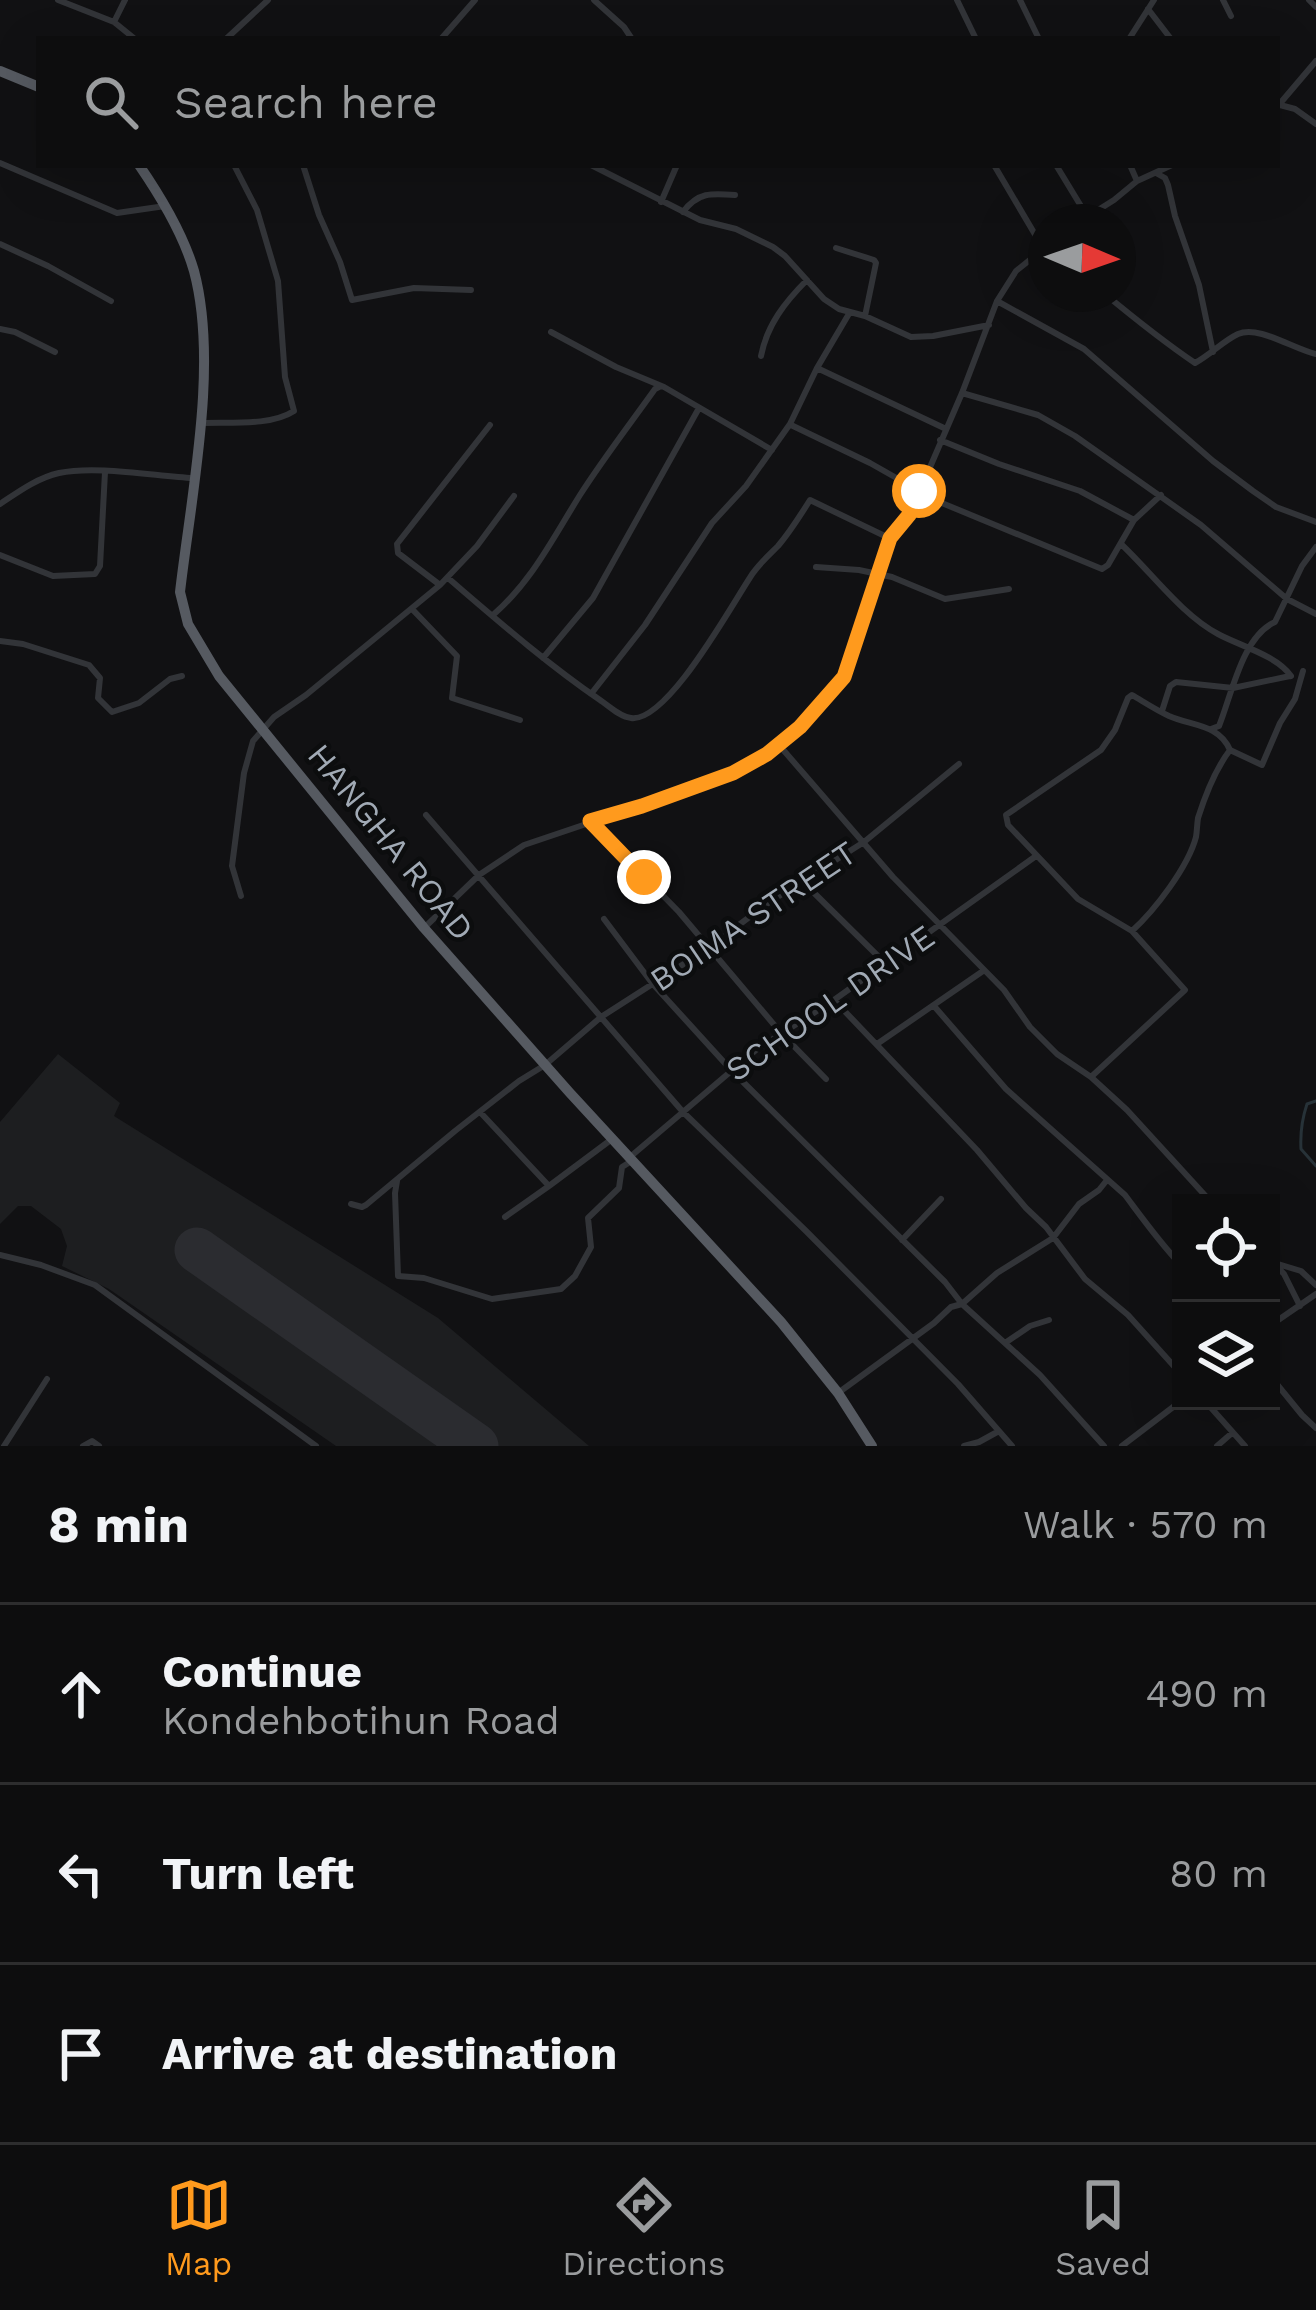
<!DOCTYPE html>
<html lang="en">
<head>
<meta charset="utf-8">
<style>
	:root { --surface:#0d0d0e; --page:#1b1b1c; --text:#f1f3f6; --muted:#9a9c9e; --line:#2d2d2e; --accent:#ff9a1d }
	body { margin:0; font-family:"Work Sans",sans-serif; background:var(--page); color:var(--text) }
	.controls { position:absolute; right:36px; bottom:36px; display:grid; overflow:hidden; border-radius:0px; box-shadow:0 12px 48px #0002 }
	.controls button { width:108px; height:108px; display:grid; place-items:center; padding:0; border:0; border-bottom:3px solid var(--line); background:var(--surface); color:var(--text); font:60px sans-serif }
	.compass { position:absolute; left:1028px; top:204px; width:108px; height:108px; border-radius:50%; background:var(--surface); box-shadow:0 12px 48px #0002; rotate:92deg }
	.stop { position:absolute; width:36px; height:36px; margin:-27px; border:9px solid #ff9a1d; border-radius:50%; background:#fff }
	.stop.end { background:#ff9a1d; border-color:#fff; box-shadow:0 3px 12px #0008 }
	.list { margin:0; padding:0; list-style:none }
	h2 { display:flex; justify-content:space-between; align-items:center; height:156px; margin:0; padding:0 48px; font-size:51px }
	h2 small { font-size:39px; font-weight:400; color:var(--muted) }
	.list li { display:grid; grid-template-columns:78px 1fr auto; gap:36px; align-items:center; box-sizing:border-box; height:180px; padding:0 48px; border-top:3px solid var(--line) }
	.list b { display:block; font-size:45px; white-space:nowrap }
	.list p { margin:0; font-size:39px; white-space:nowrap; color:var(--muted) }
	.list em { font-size:39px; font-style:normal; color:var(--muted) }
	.icon { flex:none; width:66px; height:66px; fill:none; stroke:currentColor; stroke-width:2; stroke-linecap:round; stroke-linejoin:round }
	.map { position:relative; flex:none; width:1316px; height:1446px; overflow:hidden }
	.search { position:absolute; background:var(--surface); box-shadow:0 12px 48px #0002; left:36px; right:36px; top:36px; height:132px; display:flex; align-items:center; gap:30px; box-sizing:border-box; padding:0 42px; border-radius:0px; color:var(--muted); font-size:45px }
	.sheet { height:696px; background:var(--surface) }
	nav { display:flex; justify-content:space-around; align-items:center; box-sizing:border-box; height:168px; border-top:3px solid var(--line); background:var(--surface); font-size:33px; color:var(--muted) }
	nav a { display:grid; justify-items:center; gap:6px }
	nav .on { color:var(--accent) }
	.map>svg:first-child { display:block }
</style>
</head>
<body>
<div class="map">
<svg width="1316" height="1446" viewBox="0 0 1316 1446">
	<rect width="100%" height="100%" fill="#111113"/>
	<path fill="#1d1e20" d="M58 1054 120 1103 114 1116 438 1318 589 1446H336L109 1289 62 1266 67 1246 61 1229 31 1206H18L0 1224V1122Z"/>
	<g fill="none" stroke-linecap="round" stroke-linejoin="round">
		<path stroke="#273238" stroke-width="3" d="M1316 1101 1307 1104C1302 1119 1300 1132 1301 1149L1316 1166"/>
		<path stroke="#2b2c30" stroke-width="45" d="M197 1250 476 1446"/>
		<path stroke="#323438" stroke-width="6" d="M58 0 114 22 135 39
			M594 0 624 27 632 39
			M957 0 976 39
			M1020 0 1039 39
			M1223 0 1231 16
			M1309 0 1316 7
			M1148 9 1171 39
			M114 22 125 0
			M226 39 268 0
			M441 39 475 0
			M1129 39 1154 0
			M1280 105 1295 109 1316 124
			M1277 107 1316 61
			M0 163 117 213 165 206
			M303 165 319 215 340 262 352 300 414 288 471 290
			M591 165 700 220 736 229 773 247 785 256 824 299 839 309 865 316 911 337 933 336 989 325
			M994 165 1043 248
			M1056 165 1087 216
			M1130 165 1137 181
			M1156 173 1165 178 1168 185 1175 216 1199 285 1213 352
			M661 202 677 165
			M683 212C698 192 711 193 735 195
			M1079 222 1114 200 1137 181 1172 165
			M0 244 48 266 111 301
			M836 248 874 260 876 263 865 316
			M1105 294C1134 318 1164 342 1195 363 1210 355 1223 341 1238 334 1259 325 1293 349 1316 354
			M997 301 1084 349 1213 461 1253 491 1276 507 1316 522
			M0 329 15 332 55 352
			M551 332 616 367 664 387 772 450
			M761 356C767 325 785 302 807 280
			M817 368 944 428
			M962 393 1038 415 1075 436 1201 525 1287 599 1316 614
			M204 423C231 422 271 426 294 411L285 377 278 281 257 210 234 165
			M791 425 870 463 937 501 1102 569 1108 565 1134 520 1161 495
			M940 440 999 464 1080 491 1134 520
			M0 504C18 492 37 478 59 473 95 465 155 476 193 478
			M1121 544C1151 572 1182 615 1218 634 1240 646 1276 655 1291 676
			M0 555 53 576 95 574 100 566 105 472
			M816 567 859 570 892 577 945 599 1009 589
			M448 578C497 620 546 663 600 700 609 706 620 717 631 718 668 723 733 602 753 573 760 563 769 555 778 546 790 532 800 516 810 500L889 538
			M440 585 398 553 397 544 490 425
			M412 609 457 656 452 698 520 720
			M493 615C532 581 553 538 580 495 603 459 630 424 655 389L659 387
			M0 641 23 644 89 665 100 678 98 698 112 712 139 703 170 679 182 676
			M543 658 593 598 699 408
			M591 694 645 625 712 523 746 486 790 424 817 368 850 312
			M1162 711 1170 686 1176 682 1233 688 1290 676
			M1211 729 1219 726C1232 694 1242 637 1275 622L1302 566 1316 547
			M779 745 893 877 1004 990 1030 1027 1057 1054 1091 1077 1127 1110 1212 1203
			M426 815 683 1112 806 1231 958 1384 1012 1446
			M590 821 679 912 781 1033 826 1079
			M802 881 885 963
			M241 896 232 866 244 773 253 741 274 717 306 695 440 585 477 546 514 496
			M604 919 652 983 732 1071 945 1282 962 1304 1040 1375 1104 1446
			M424 928 479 875 524 845 675 794 753 763 791 736 835 689 851 662 889 538 909 516 962 393 997 301 1016 271 1046 247
			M1132 931C1155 910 1188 867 1196 837 1197 831 1197 825 1198 818 1205 796 1217 767 1230 750
			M834 1000 977 1150 1026 1208 1046 1227 1085 1279 1128 1315 1181 1374
			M934 1006 1006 1089 1125 1195C1143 1219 1160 1243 1181 1265
			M877 1044 983 971
			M1091 1077 1185 990 1132 931 1078 899 1008 825 1006 815 1101 750 1115 730 1128 698 1132 695C1144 702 1156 710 1169 716 1192 726 1219 724 1230 750L1262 765 1280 723 1295 699 1303 671
			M480 1112 549 1186 505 1217
			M630 1157 756 1050 834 1000 1036 856
			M397 1181 395 1193 398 1276 424 1278 492 1299 561 1289 575 1276 591 1247 588 1218 619 1188 622 1167 630 1162
			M549 1186 612 1139
			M351 1204 362 1207 366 1205 455 1131 519 1081 545 1065 601 1017 707 949 768 903 864 842 959 764
			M902 1240 941 1199
			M0 1255 41 1265 95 1285 316 1446
			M1271 1260 1284 1274 1300 1306
			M1278 1264 1301 1271 1316 1285
			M1271 1325 1316 1294
			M1005 1343 1030 1326 1049 1320
			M1271 1377 1302 1415 1316 1428
			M838 1393 934 1323 951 1307 962 1304 997 1273 1053 1238 1079 1204 1099 1190 1107 1180
			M1205 1401 1245 1446
			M4 1446 47 1379
			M83 1446 92 1441 99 1446
			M964 1446 979 1442 999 1431
			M1122 1446 1181 1401
			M1217 1446 1232 1433"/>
		<path stroke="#565a61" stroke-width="10" d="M0 71 39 87
			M139 165C161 197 183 233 194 271 219 364 191 496 180 592L188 624 219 676 424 928 570 1093 781 1322 838 1393 872 1446"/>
	</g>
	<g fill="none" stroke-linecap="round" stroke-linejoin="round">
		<path stroke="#ff9a1d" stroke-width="15" d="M644 877 590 821 642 806 733 773 767 754 800 727 844 677 890 538 909 515 919 491"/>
	</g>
	<g text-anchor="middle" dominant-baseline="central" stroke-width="9" stroke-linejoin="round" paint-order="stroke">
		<g font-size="33" fill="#a1aab5" stroke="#0c0d0e">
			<text transform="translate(391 842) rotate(51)">HANGHA ROAD</text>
			<text transform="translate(753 916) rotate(-34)">BOIMA STREET</text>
			<text transform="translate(830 1003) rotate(-35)">SCHOOL DRIVE</text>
		</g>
	</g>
</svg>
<div class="controls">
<button><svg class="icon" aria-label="locate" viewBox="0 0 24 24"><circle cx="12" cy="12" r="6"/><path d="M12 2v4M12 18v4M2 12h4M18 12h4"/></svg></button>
<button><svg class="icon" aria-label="layers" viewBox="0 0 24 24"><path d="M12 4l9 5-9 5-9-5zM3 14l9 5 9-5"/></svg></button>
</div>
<svg class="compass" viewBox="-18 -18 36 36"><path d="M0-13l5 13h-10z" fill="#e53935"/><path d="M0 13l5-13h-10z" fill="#9a9c9e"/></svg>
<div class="stop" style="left:919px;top:491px"></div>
<div class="stop end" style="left:644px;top:877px"></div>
<div class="search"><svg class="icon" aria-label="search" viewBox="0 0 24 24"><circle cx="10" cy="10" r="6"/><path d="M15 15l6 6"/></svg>Search here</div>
</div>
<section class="sheet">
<h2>8 min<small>Walk · 570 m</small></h2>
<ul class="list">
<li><svg class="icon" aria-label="ahead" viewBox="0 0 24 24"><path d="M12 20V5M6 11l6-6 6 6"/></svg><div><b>Continue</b><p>Kondehbotihun Road</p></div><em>490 m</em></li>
<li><svg class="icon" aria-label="left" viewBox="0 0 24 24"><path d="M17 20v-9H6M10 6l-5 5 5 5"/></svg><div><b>Turn left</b></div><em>80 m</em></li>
<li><svg class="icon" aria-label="arrive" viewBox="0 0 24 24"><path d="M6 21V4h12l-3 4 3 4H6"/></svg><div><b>Arrive at destination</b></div></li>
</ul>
</section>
<nav>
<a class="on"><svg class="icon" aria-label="map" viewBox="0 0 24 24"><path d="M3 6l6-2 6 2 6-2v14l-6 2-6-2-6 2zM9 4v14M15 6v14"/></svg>Map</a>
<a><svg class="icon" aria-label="directions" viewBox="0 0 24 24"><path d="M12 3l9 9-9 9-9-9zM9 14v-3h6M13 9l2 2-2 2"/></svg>Directions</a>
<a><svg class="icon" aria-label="saved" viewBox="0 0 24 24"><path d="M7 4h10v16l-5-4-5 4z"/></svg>Saved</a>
</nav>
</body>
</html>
